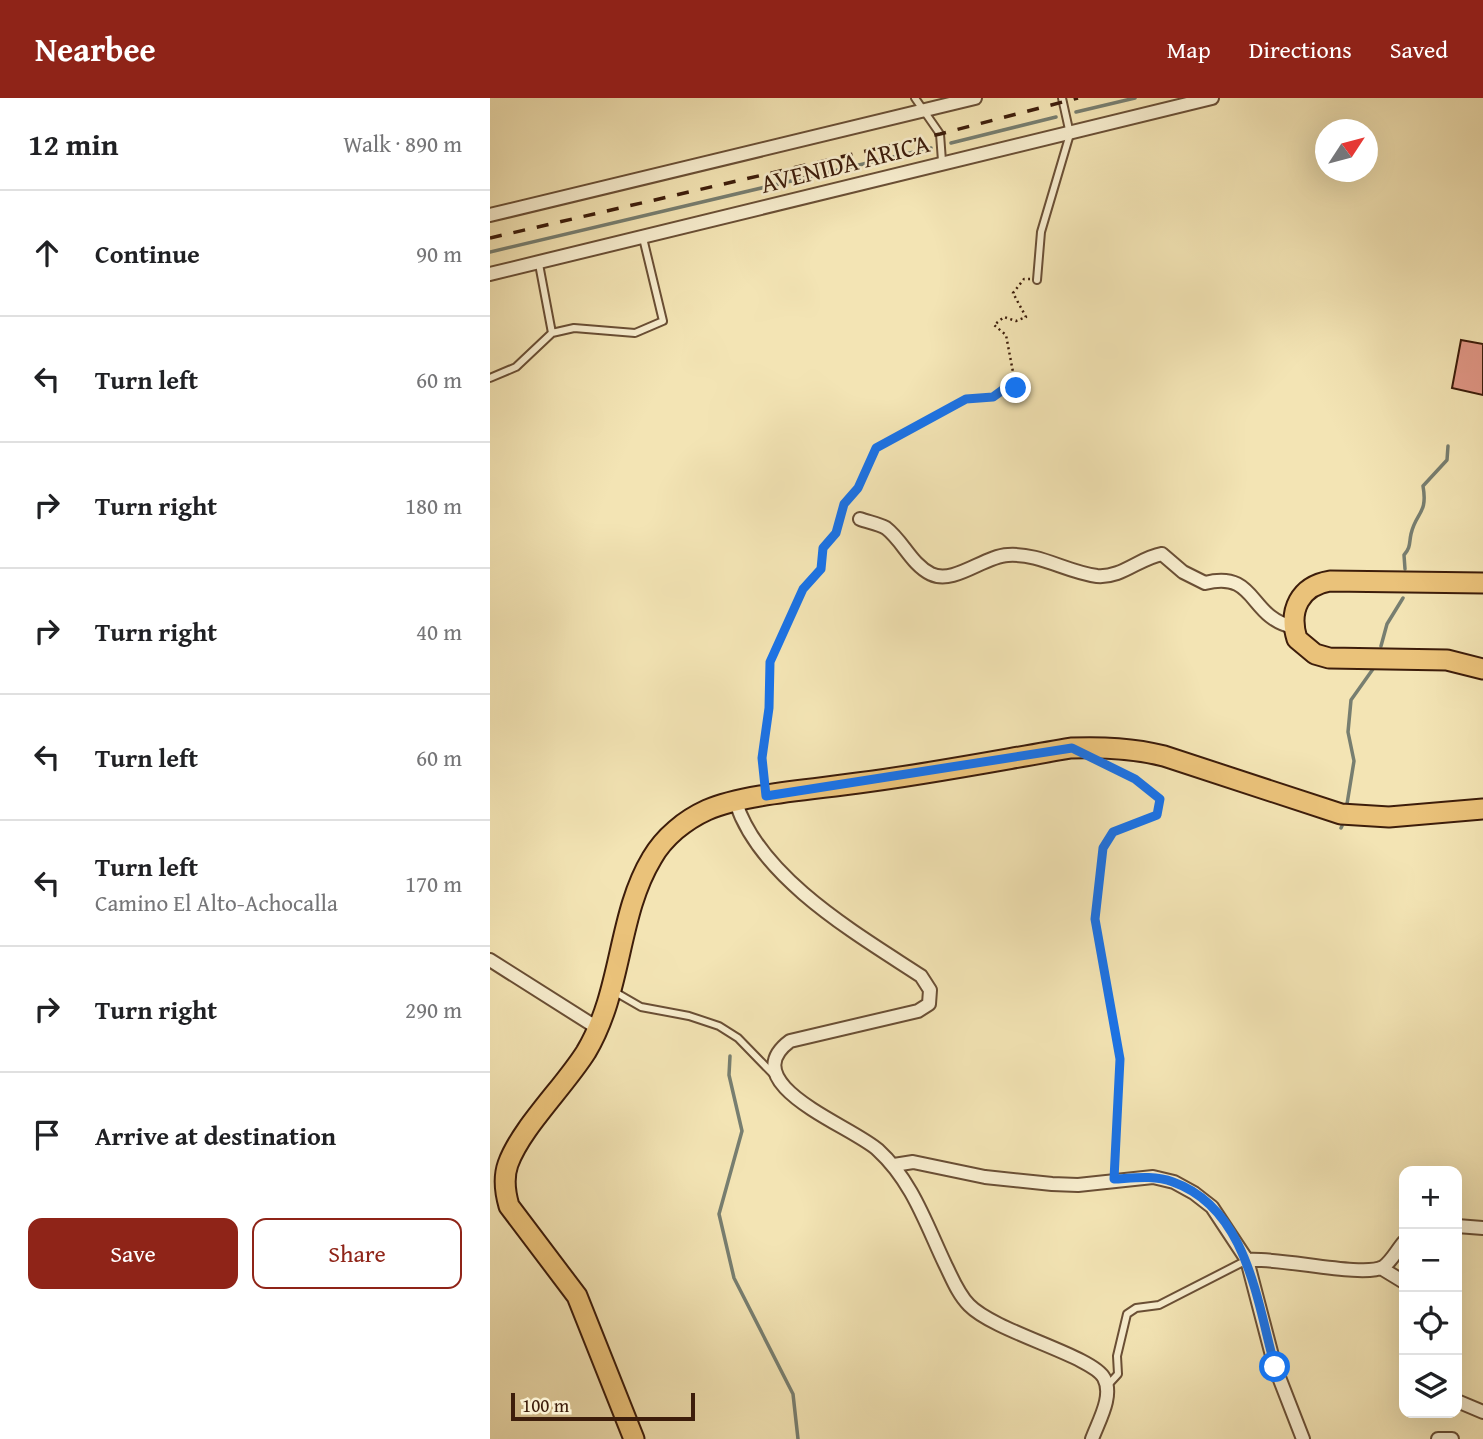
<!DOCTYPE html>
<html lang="en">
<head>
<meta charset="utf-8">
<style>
	:root { --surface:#fff; --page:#f2f2f2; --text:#202124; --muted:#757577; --line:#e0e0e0; --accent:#8f2418 }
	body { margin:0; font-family:"Gentium Book Plus",serif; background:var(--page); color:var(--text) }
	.controls { position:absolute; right:21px; bottom:21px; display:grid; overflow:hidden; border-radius:14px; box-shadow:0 7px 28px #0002 }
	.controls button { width:63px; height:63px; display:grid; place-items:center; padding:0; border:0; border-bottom:2px solid var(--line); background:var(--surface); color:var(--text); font:35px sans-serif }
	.compass { position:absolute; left:825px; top:21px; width:63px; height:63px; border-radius:50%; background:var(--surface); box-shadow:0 7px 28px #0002; rotate:54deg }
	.scale { position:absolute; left:21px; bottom:18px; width:184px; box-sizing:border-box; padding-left:7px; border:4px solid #3d1d0b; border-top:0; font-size:19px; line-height:24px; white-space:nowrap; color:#3d1d0b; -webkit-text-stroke:5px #f7edce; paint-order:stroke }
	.stop { position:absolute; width:21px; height:21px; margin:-16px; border:5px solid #1a73e8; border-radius:50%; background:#fff }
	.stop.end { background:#1a73e8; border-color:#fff; box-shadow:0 2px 7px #0008 }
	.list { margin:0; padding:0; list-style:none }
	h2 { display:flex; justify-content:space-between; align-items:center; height:91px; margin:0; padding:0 28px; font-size:30px }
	h2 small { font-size:23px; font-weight:400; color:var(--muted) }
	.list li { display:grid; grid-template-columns:46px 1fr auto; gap:21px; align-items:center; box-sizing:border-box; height:126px; padding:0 28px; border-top:2px solid var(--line) }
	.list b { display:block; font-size:26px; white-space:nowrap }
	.list p { margin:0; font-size:23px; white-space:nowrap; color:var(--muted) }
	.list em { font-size:23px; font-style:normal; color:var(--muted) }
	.actions { display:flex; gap:14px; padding:21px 28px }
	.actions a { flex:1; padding:16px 0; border:2px solid var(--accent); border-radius:14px; text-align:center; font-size:24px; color:var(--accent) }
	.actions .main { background:var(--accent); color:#fff }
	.icon { flex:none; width:38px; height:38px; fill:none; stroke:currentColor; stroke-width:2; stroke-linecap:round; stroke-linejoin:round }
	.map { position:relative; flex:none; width:993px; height:1341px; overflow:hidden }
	header { display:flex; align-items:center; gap:42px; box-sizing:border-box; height:98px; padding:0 35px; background:var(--accent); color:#fff }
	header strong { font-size:33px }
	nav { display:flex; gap:38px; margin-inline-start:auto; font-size:24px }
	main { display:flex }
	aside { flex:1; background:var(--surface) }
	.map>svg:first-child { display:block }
</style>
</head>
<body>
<header>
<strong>Nearbee</strong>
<nav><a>Map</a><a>Directions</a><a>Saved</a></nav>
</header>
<main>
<aside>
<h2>12 min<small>Walk · 890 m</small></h2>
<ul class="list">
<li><svg class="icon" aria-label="ahead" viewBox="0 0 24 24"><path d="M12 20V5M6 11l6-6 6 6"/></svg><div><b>Continue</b></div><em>90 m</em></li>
<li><svg class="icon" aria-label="left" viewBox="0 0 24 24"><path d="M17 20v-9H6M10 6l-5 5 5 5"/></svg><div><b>Turn left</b></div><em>60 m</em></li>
<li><svg class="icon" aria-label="right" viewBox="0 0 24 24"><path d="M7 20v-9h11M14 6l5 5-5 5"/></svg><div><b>Turn right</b></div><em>180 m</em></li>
<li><svg class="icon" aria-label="right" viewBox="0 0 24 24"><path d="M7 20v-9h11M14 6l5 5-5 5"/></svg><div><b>Turn right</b></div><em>40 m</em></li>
<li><svg class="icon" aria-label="left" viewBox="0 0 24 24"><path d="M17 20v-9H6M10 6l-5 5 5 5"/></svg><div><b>Turn left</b></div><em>60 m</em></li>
<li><svg class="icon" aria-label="left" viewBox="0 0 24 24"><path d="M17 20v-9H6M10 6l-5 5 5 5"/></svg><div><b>Turn left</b><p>Camino El Alto-Achocalla</p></div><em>170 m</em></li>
<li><svg class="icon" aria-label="right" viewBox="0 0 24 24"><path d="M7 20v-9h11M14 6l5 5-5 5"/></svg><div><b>Turn right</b></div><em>290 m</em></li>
<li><svg class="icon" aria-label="arrive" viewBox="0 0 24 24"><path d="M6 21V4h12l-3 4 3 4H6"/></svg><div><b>Arrive at destination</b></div></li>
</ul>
<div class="actions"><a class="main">Save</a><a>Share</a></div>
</aside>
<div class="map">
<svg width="993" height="1341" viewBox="0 0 993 1341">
	<rect width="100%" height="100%" fill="#f3e4b4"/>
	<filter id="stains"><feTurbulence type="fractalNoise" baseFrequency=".00286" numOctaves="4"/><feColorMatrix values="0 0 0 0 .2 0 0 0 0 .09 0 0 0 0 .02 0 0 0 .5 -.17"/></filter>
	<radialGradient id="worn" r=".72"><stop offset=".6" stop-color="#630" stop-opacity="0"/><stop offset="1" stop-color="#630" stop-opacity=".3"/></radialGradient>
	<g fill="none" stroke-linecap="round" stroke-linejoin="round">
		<path stroke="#777e70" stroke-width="3.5" d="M586 14 645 0
			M461 45 566 19
			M0 154 441 50
			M915 471 914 457C921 449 919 445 921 436 926 414 938 416 933 388L957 362 958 348
			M891 548 897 526 913 500
			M857 706 864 663 858 634 861 602 883 571
			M851 730 852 728
			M240 958 239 977 252 1033 229 1116 244 1180 303 1296 308 1341"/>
	</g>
	<path fill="#e09786" stroke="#3d1d0b" stroke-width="2" d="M971 242 993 246V297L962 290Z"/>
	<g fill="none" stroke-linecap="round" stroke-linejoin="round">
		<defs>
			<path id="service" d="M425 0 450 36 452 63
				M49 166 62 235
				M547 182 551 134 580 36 572 0
				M0 280 26 269 62 235 84 230 145 235 173 223 153 140
				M125 894 151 909 199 918 229 928 248 940 284 977
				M617 1288 628 1276 627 1258 637 1216 646 1210 669 1207 757 1162"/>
			<path id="minor" d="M0 117 485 0
				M0 176 722 0
				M370 421C378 424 389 426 396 430 413 443 421 466 441 476 464 487 494 458 518 457 550 455 576 474 607 478 632 480 649 460 672 456L693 474 715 485C767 472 758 519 803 529
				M246 705C271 781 367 836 431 878L440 892 439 906 428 913 300 943C242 986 362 1028 388 1052 422 1083 436 1126 455 1166 462 1180 468 1196 479 1207 505 1234 603 1258 614 1280 624 1298 608 1324 602 1341
				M0 862 109 931
				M404 1067 423 1064 495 1079 562 1086 588 1087 663 1079 684 1084 704 1095 722 1109 757 1162 785 1269 813 1341
				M967 1128 993 1130
				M757 1162C790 1159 873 1180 893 1169 901 1164 907 1152 914 1144
				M891 1170 914 1184
				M967 1303 993 1314
				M948 1341H962"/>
			<path id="primary" d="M993 485 840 483C810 488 798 512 807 541L825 556 839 560 957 562 993 571
				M144 1341 87 1198 19 1108C15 1094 13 1080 18 1066 31 1030 74 989 96 954 133 892 127 818 162 760 174 739 195 722 217 712 253 696 327 691 368 685 439 676 510 662 581 650 614 649 643 650 674 658L851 716 899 719 993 711"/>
		</defs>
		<use href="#service" stroke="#6a4f35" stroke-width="10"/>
		<use href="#minor" stroke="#6a4f35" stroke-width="16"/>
		<use href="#primary" stroke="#3d1d0b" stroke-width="23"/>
		<path stroke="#3d1d0b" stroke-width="2.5" stroke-dasharray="2 3.5" stroke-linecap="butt" d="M613 666 645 681 670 701 667 717 623 734 613 750 605 821 630 961 625 1070
			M275 681 272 660 279 610 280 564 300 515 313 491 331 471 333 450 346 435 354 406 368 390 386 350 476 301 503 299 515 291 526 290 516 237 504 227 514 219 526 223 536 219 523 195 534 181H540"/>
		<use href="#service" stroke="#f7edce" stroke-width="6"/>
		<use href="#minor" stroke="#f7edce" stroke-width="12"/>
		<use href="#primary" stroke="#eac27a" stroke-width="19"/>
		<path stroke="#3d1d0b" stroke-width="3.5" stroke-dasharray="12 12" stroke-linecap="butt" d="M0 140 450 36 588 0"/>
	</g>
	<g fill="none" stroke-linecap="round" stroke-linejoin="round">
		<path stroke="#1a73e8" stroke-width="9" d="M526 290 514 291 503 299 476 301 386 350 368 390 354 406 346 435 333 450 331 471 313 491 280 564 279 610 272 660 276 698 582 650 645 681 670 701 667 717 623 734 613 750 605 821 630 961 624 1081C644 1080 664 1077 683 1084 757 1110 767 1204 785 1269"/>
	</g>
	<g text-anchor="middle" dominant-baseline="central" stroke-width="5" stroke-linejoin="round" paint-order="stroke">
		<g font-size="26" fill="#3d1d0b" stroke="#f7edce">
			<text transform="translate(355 65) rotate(-14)">AVENIDA ARICA</text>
		</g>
	</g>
	<rect width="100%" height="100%" filter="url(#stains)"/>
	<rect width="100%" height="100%" fill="url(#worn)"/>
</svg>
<div class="controls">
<button>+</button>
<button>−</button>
<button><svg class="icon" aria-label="locate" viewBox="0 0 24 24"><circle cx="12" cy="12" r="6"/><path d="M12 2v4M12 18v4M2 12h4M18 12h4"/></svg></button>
<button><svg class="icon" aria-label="layers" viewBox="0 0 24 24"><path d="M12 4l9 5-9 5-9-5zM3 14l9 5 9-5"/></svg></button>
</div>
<svg class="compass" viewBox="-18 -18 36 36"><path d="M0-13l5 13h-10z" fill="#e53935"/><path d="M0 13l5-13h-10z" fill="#757577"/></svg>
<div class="scale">100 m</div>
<div class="stop" style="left:785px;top:1269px"></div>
<div class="stop end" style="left:526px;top:290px"></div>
</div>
</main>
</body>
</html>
